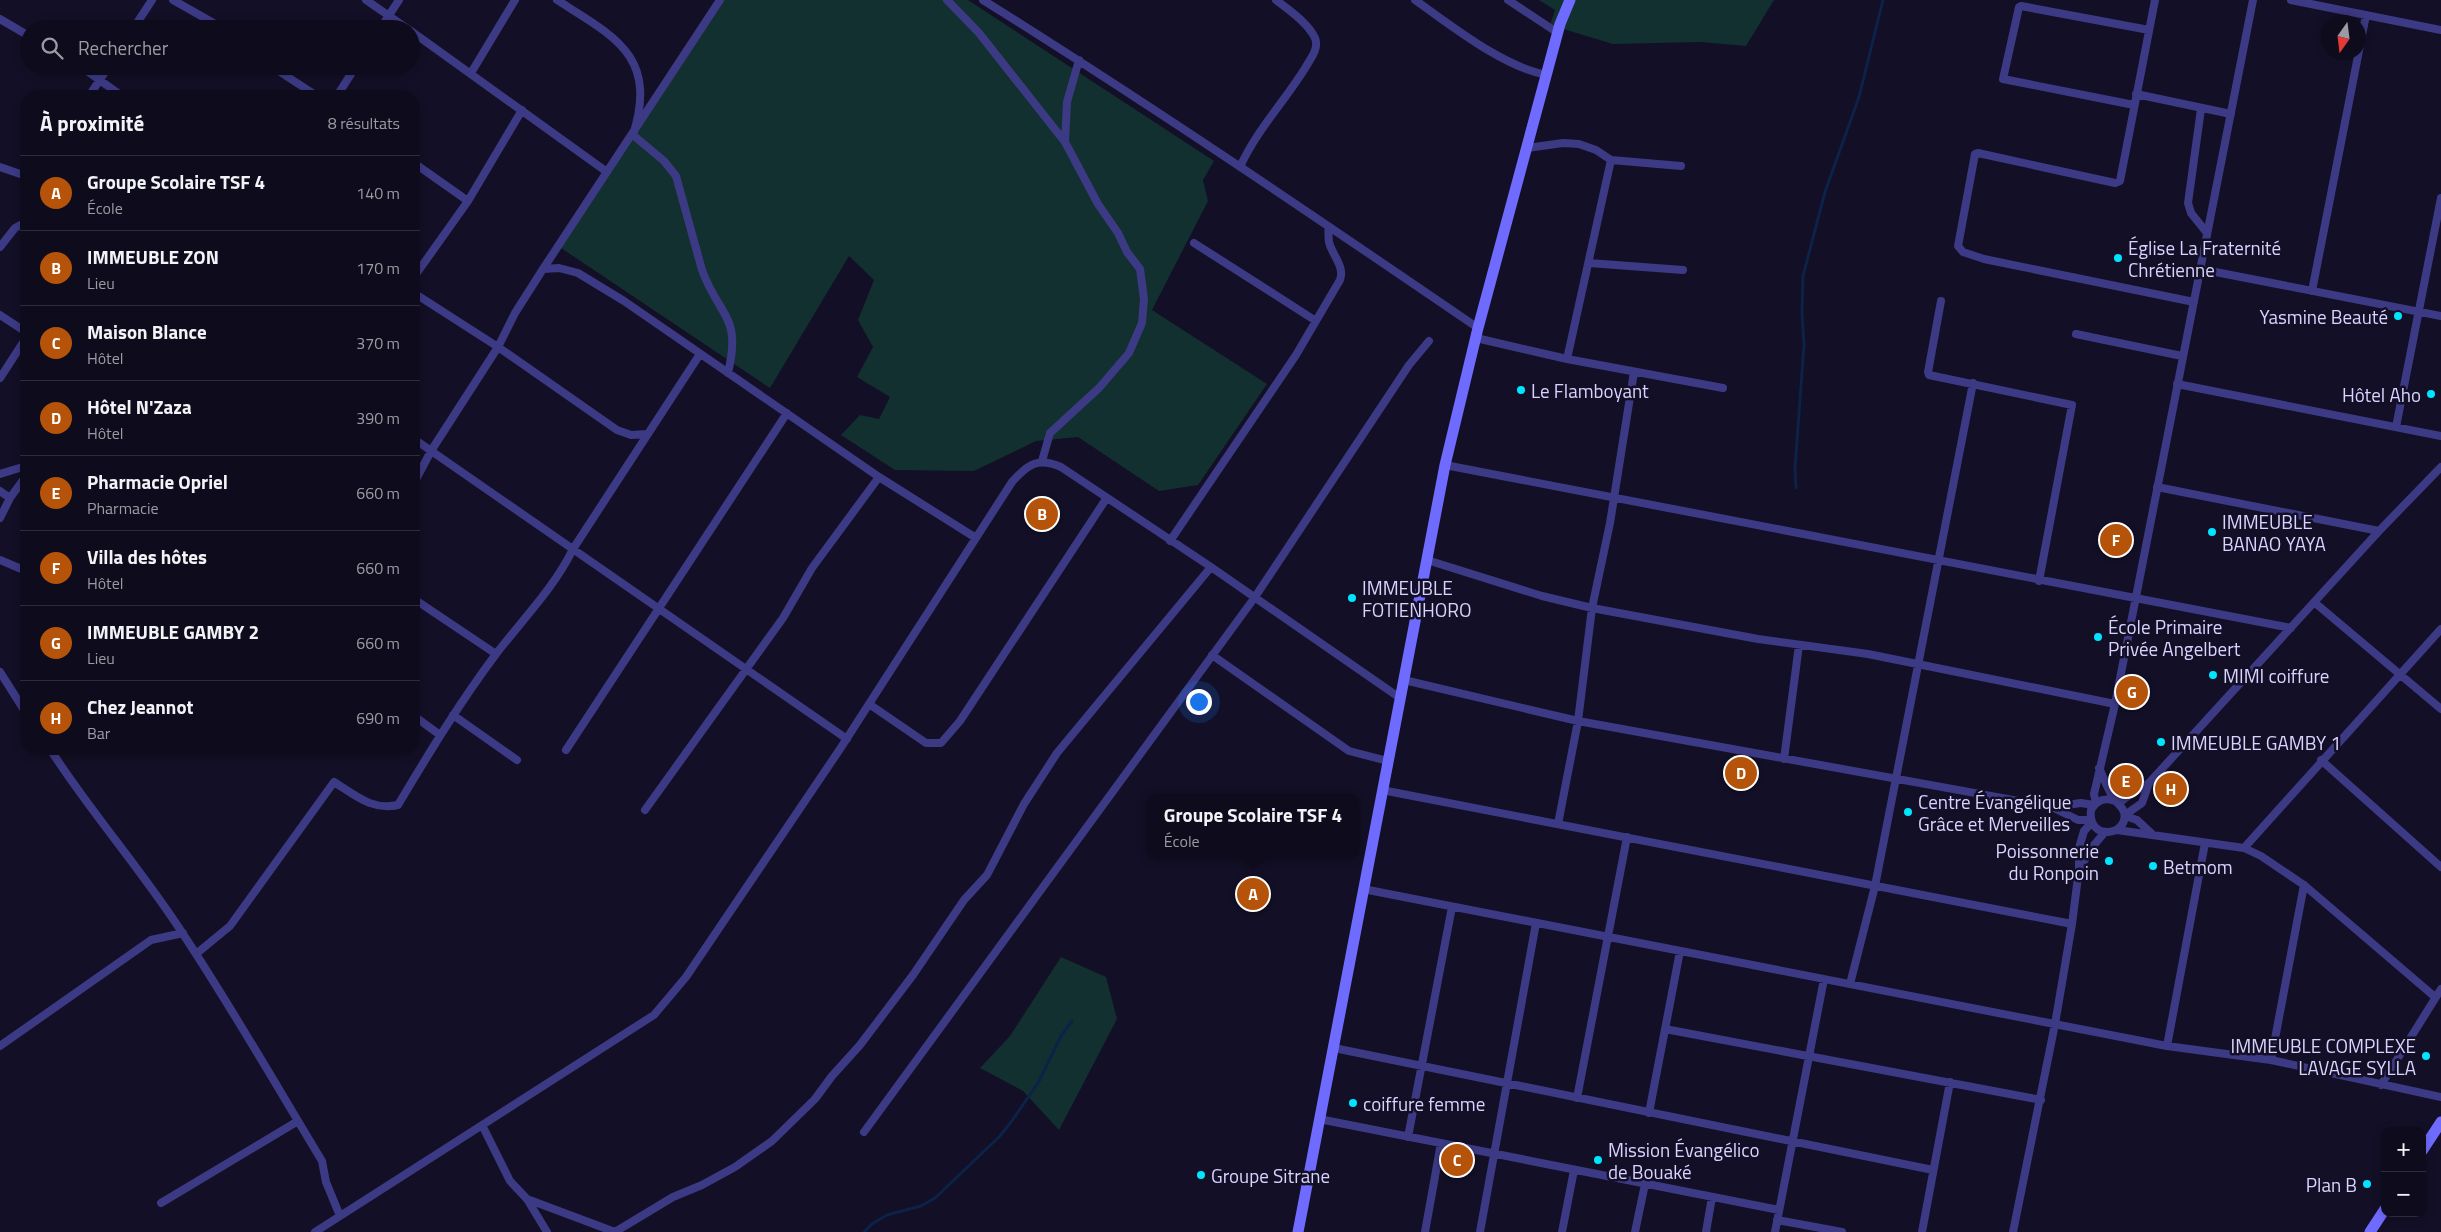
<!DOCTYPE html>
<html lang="fr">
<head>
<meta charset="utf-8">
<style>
	:root { --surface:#0e0b1c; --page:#1c1929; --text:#f1f3f6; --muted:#9b9ba3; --line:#2e2b3b; --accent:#b45309 }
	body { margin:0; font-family:"Titillium Web",sans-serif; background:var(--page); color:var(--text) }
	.controls { position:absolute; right:15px; bottom:15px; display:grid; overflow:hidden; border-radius:10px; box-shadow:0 2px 8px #0003 }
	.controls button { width:45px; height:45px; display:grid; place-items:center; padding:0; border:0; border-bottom:1px solid var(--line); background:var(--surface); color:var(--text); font:25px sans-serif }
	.compass { position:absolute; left:2321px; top:15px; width:45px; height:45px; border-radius:50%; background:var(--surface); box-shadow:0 2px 8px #0003; rotate:194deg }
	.you { position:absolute; left:1198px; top:701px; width:18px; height:18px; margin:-12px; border:4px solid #fff; border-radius:50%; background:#1a73e8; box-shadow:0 0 0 8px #1a73e833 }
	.badge { display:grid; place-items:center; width:32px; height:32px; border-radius:50%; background:var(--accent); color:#fff; font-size:16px; font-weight:700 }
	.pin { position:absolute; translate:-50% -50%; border:2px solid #fff; box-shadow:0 1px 5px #0006 }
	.popup { position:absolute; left:1147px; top:794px; width:212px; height:65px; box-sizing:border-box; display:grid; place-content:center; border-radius:10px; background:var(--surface); filter:drop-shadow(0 1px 4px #0005); font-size:16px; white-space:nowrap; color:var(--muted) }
	.popup b { font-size:19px; color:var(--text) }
	.popup::after { content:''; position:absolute; left:50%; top:100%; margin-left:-10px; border:10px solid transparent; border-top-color:var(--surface) }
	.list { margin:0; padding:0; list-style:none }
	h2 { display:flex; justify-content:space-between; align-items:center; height:65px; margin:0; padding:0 20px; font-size:21px }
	h2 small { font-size:16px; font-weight:400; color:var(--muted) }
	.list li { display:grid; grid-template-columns:32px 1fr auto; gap:15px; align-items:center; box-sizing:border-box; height:75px; padding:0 20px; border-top:1px solid var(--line) }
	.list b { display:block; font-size:19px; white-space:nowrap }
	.list p { margin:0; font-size:16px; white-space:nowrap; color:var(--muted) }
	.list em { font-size:16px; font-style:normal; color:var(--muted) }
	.icon { flex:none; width:28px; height:28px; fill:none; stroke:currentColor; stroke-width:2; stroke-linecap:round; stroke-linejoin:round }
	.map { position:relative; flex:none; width:2441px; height:1232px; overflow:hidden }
	.search { position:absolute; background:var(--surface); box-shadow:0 2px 8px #0003; left:20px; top:20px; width:400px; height:55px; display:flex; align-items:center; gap:12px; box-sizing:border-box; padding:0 18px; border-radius:28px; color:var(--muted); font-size:19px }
	.panel { position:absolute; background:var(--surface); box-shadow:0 2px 8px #0003; left:20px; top:90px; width:400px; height:665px; border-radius:20px }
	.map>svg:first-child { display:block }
</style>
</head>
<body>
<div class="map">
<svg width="2441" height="1232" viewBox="0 0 2441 1232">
	<rect width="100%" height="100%" fill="#130f26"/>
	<path fill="#12302f" d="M724 0H968L1214 161 1203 180 1208 201 1152 310 1267 384 1198 485 1159 491 1078 437 1036 441 974 471 895 470 841 435 860 415 879 419 890 397 857 377 873 347 858 320 874 280 849 256 770 388 561 248Z
		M1539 0H1774L1746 46 1701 42 1613 44 1550 25 1555 10Z
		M1061 957 1106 977 1117 1019 1059 1130 1023 1091 980 1068 1010 1036Z"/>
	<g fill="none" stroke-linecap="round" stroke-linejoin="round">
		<path stroke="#0c2248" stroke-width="3" d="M1796 488 1795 468 1804 345 1802 311 1803 276 1825 192 1859 97 1883 0
			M864 1232 872 1224 887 1215 921 1206 935 1198 1000 1136 1011 1122 1038 1083 1061 1036 1072 1021"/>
		<path stroke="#3d3a85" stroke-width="8" d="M173 0 224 29
			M366 0 408 29
			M557 0C615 37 658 56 633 135L664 161 676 176 702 270C719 317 742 315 728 373
			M947 0 979 33 1065 142 1098 204 1118 233 1127 252 1140 269 1144 299 1142 323 1129 353 1099 388 1050 433 1042 461
			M983 0C1151 105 1314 216 1478 328
			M1415 0C1452 26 1503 67 1547 75
			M1508 0 1558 33
			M2155 0 2120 181 2115 183 1978 153 1975 154 1958 246 1963 252 1984 259 2194 302
			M2291 0 2441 30
			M0 19 29 36
			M133 29 152 0
			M380 29 399 0
			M411 31 607 172
			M80 66 122 96
			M271 66 317 96
			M471 73 515 0
			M2136 94 2231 114
			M89 96 109 66
			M337 96 356 66
			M2134 105 2003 79 2019 7 2021 6 2149 30
			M2201 109 2188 203 2191 213 2207 233
			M1065 142 1067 102 1079 60
			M1527 148 1563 143 1579 144 1596 150 1611 160 1681 166
			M414 163 468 201
			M0 167 26 176
			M1240 167C1258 127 1289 97 1310 60 1314 54 1318 45 1315 38 1308 23 1289 10 1276 0
			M1194 243 1316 321
			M0 247 15 228 26 222
			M1589 263 1683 270
			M543 269 559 268 578 273 624 301 879 477 976 538
			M2200 269 2441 316
			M414 277 468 201 522 110
			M2312 291 2366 15
			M414 293 498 347 617 430 631 435 647 434
			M1941 301 1928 372 1929 375 2072 405 2039 581
			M0 315 26 332
			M2076 334 2182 356
			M1476 338 1567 359 1723 388
			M1567 359 1611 160
			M0 378 26 338
			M2177 384 2441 436
			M2396 427 2441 198
			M414 439 847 739
			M1445 465 2291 628
			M0 474 26 466
			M414 483 431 451 498 347 515 313 543 269 720 0
			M2157 487 2379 531
			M0 491 10 498
			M0 518 10 498 26 476
			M1170 541 1296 355 1340 280C1345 266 1332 255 1329 242 1328 237 1329 231 1328 226
			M0 560 26 571
			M1427 560 1542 596 1592 608 1758 639 1868 654 2115 704
			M414 599 496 654
			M2314 602 2441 709
			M1212 655 1349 751 1388 761
			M0 672 26 713
			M1404 680 1578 721 2052 807 2078 820H2091
			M869 704 926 743H941L960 721 1106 499
			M453 715 517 760
			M414 716 440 735
			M50 749C91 813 142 870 183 934 232 1008 276 1085 322 1161L326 1182 340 1216
			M566 750 787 413
			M1784 759 1799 645
			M2321 760 2441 867
			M2099 768C2104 778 2108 791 2115 800 2118 804 2122 806 2124 812 2130 836 2087 842 2091 810 2097 800 2104 797 2115 801
			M1382 790 2072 924
			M2096 803 2094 794 2115 704 2253 0
			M2119 803 2128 796 2149 783 2379 531 2441 467
			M2052 807 2081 803 2094 805
			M645 810 783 618 812 568 879 477
			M2125 815 2142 803 2149 783
			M2125 816 2137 820 2153 835
			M1558 824 1578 721 1592 608 1610 523 1634 372
			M2117 830 2244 848 2261 856 2304 885 2435 997
			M2244 848 2441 629
			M2079 869 2094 845 2105 832
			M1363 889 2167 1046 2271 1060 2441 1097
			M196 954 230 926 334 782C355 795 372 811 398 805 429 753 460 702 496 654 523 619 554 588 573 549L700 354
			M1850 984 1875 886 1973 383
			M1665 1029 2041 1100
			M0 1046 151 940 183 933
			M2167 1046 2205 843
			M1334 1048 1933 1170
			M2271 1060 2304 885
			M2381 1085 2441 989
			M1577 1098 1627 837
			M1649 1113 1680 951
			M1319 1119 1779 1210
			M483 1127 510 1181 527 1199 547 1232
			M864 1132 1255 597 1409 365 1429 341
			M1408 1137 1452 907
			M527 1199 615 1232
			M161 1203 298 1121
			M1777 1220 1842 1232
			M315 1232 654 1015 686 977 840 749 1012 482C1028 464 1038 457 1061 467L1211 567 1400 698
			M615 1232 673 1197 702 1185 735 1167 772 1141 815 1099 832 1076 860 1045 913 975 964 900 987 875 1024 804 1057 753 1211 567
			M1425 1232 1441 1143
			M1480 1232 1536 923
			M1562 1232 1574 1170
			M1635 1232 1645 1184
			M1706 1232 1712 1197
			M1775 1232 1824 979
			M1922 1232 1950 1082
			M2013 1232 2055 1024 2072 924 2079 869V848L2084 831 2092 822"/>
		<path stroke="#6f6bff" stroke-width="11" d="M2422 1151 2441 1122
			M1298 1232 1445 465 1478 328 1560 24 1570 0
			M2370 1232 2385 1209"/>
	</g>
	<g fill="#00e5ff" stroke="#130f26" stroke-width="2">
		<circle cx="2118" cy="258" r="5"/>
		<circle cx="2398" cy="316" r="5"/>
		<circle cx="1521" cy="390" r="5"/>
		<circle cx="2431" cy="394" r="5"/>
		<circle cx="2212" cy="532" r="5"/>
		<circle cx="1352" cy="598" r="5"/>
		<circle cx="2098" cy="637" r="5"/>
		<circle cx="2213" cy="675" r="5"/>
		<circle cx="2161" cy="742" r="5"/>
		<circle cx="1908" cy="812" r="5"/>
		<circle cx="2109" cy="861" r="5"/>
		<circle cx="2153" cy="866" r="5"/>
		<circle cx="2426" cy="1056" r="5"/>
		<circle cx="1353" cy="1103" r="5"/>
		<circle cx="1598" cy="1160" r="5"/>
		<circle cx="1201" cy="1175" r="5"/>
		<circle cx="2367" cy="1184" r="5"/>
	</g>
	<g text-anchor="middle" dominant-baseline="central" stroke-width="5" stroke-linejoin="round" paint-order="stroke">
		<g font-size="19" fill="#d9d4ff" stroke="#130f26" text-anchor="start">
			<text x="2128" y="247">Église La Fraternité<tspan x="2128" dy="22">Chrétienne</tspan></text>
			<text x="2388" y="316" text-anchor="end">Yasmine Beauté</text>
			<text x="1531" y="390">Le Flamboyant</text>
			<text x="2421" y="394" text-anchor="end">Hôtel Aho</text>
			<text x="2222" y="521">IMMEUBLE<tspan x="2222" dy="22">BANAO YAYA</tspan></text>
			<text x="1362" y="587">IMMEUBLE<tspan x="1362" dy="22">FOTIENHORO</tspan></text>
			<text x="2108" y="626">École Primaire<tspan x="2108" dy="22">Privée Angelbert</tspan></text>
			<text x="2223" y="675">MIMI coiffure</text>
			<text x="2171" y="742">IMMEUBLE GAMBY 1</text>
			<text x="1918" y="801">Centre Évangélique<tspan x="1918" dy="22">Grâce et Merveilles</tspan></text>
			<text x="2099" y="850" text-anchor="end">Poissonnerie<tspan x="2099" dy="22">du Ronpoin</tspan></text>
			<text x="2163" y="866">Betmom</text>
			<text x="2416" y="1045" text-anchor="end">IMMEUBLE COMPLEXE<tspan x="2416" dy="22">LAVAGE SYLLA</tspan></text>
			<text x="1363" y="1103">coiffure femme</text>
			<text x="1608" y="1149">Mission Évangélico<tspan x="1608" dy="22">de Bouaké</tspan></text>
			<text x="1211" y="1175">Groupe Sitrane</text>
			<text x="2357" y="1184" text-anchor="end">Plan B</text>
		</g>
	</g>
</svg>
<div class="controls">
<button>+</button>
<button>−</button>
</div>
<svg class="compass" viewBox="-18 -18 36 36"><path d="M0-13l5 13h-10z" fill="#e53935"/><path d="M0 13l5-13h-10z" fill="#9b9ba3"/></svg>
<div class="you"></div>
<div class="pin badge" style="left:1253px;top:894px">A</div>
<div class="popup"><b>Groupe Scolaire TSF 4</b>École</div>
<div class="pin badge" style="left:1042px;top:514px">B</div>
<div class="pin badge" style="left:1457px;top:1160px">C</div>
<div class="pin badge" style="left:1741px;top:773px">D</div>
<div class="pin badge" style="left:2126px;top:781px">E</div>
<div class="pin badge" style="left:2116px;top:540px">F</div>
<div class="pin badge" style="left:2132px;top:692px">G</div>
<div class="pin badge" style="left:2171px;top:789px">H</div>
<div class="search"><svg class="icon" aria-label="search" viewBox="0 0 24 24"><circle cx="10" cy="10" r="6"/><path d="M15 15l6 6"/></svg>Rechercher</div>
<section class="panel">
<h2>À proximité<small>8 résultats</small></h2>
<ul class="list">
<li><span class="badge">A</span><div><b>Groupe Scolaire TSF 4</b><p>École</p></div><em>140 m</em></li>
<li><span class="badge">B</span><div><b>IMMEUBLE ZON</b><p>Lieu</p></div><em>170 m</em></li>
<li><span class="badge">C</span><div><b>Maison Blance</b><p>Hôtel</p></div><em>370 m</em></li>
<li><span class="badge">D</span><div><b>Hôtel N'Zaza</b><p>Hôtel</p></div><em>390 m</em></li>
<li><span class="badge">E</span><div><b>Pharmacie Opriel</b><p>Pharmacie</p></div><em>660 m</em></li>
<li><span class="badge">F</span><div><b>Villa des hôtes</b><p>Hôtel</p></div><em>660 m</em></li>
<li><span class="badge">G</span><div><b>IMMEUBLE GAMBY 2</b><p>Lieu</p></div><em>660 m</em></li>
<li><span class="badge">H</span><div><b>Chez Jeannot</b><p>Bar</p></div><em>690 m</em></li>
</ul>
</section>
</div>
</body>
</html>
